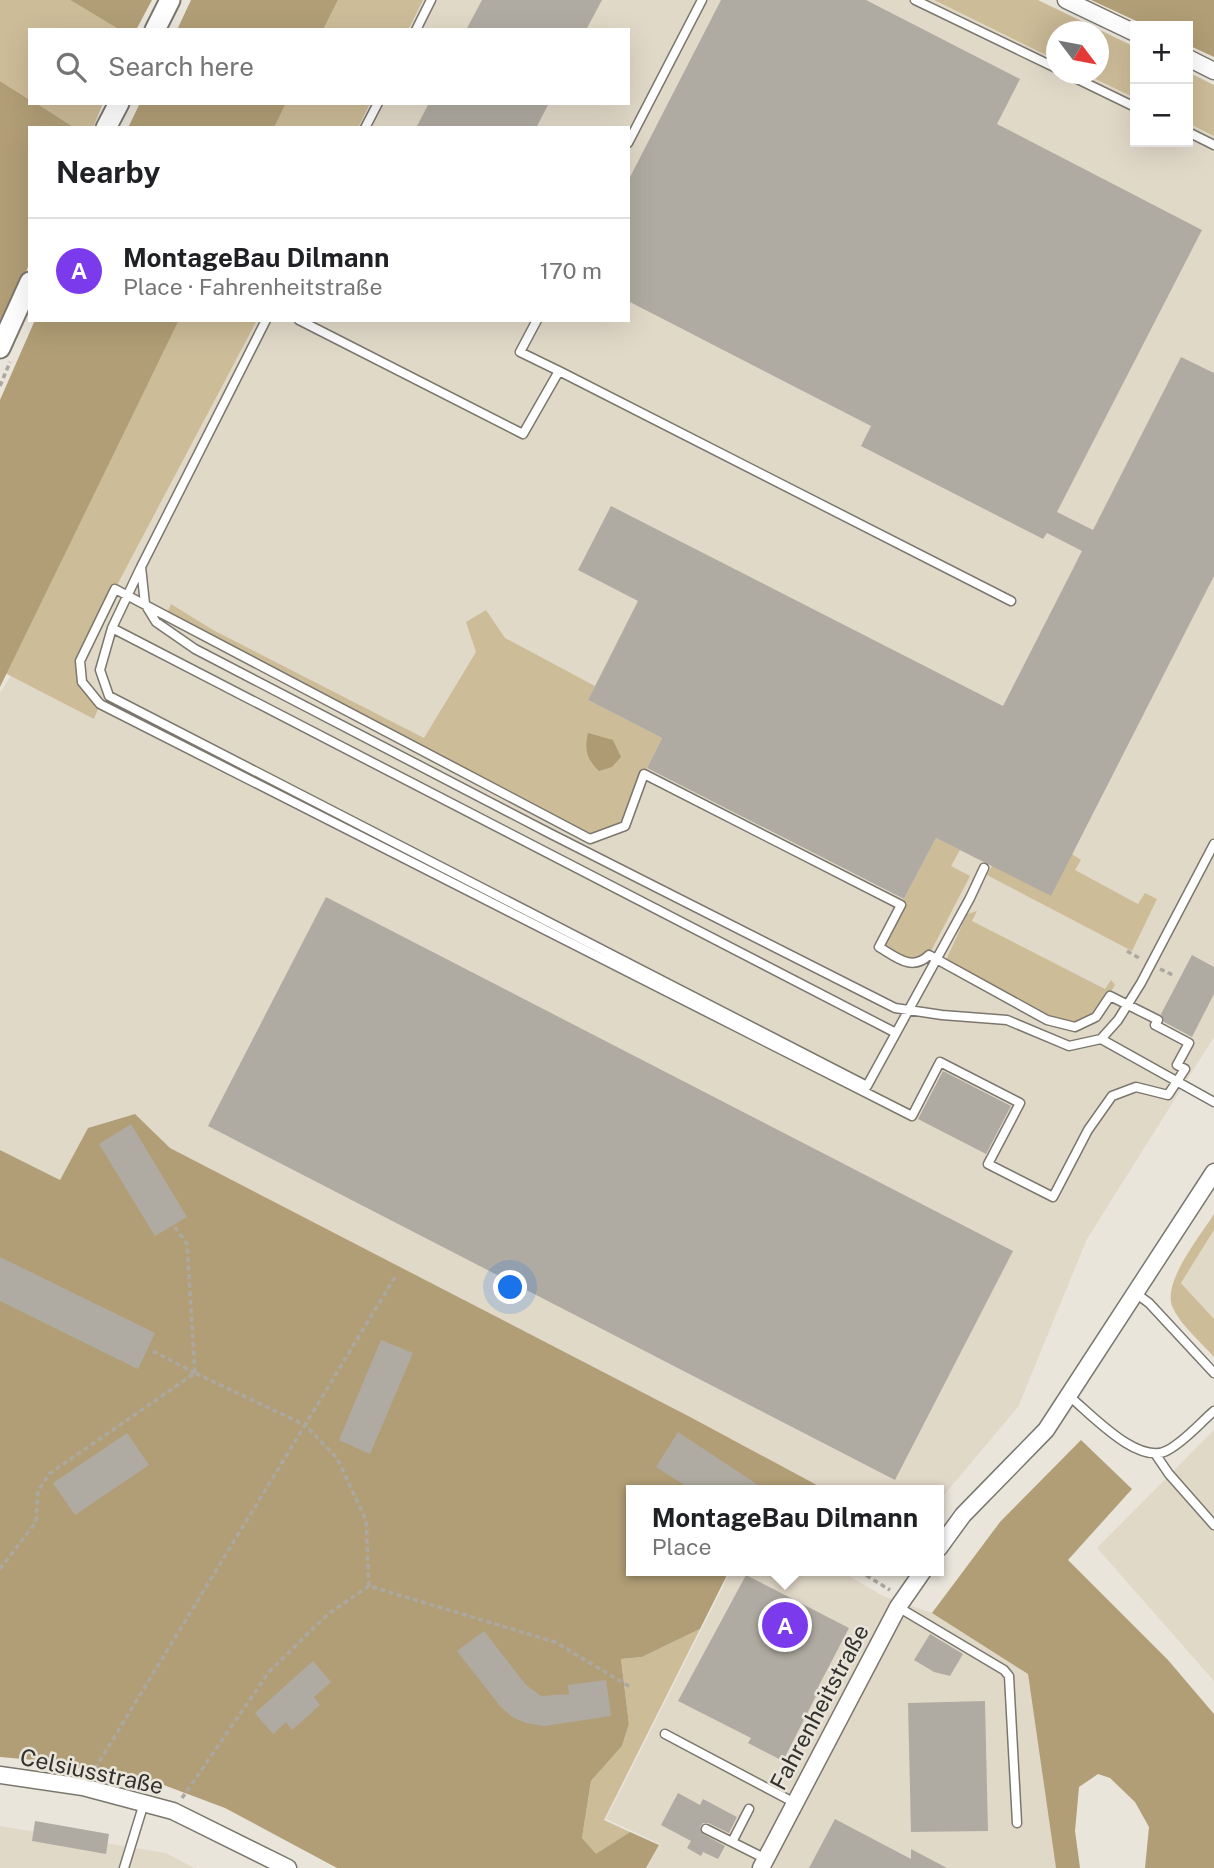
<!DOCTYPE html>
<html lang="en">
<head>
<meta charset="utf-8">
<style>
	:root { --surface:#fff; --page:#f2f2f2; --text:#202124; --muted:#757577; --line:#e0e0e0; --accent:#7c3aed }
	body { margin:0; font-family:"Public Sans",sans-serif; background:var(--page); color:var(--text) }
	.controls { position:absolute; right:21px; top:21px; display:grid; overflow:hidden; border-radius:0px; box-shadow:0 7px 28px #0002 }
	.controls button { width:63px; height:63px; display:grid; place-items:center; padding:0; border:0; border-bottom:2px solid var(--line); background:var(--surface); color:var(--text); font:35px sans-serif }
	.compass { position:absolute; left:1046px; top:21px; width:63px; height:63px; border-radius:50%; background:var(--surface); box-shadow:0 7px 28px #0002; rotate:122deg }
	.you { position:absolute; left:511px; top:1288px; width:24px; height:24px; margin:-18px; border:5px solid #fff; border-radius:50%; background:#1a73e8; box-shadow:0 0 0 10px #1a73e833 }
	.badge { display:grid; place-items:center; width:46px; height:46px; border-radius:50%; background:var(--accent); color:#fff; font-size:23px; font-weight:700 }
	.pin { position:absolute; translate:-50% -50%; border:4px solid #fff; box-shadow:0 2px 7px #0006 }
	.popup { position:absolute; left:626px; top:1485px; width:318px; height:91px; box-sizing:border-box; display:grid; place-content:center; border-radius:0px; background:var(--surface); filter:drop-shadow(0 2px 5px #0005); font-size:23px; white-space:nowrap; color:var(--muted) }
	.popup b { font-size:26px; color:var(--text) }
	.popup::after { content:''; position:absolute; left:50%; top:100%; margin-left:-14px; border:14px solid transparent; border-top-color:var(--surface) }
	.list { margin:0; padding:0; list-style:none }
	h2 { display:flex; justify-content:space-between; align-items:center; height:91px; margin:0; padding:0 28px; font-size:30px }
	h2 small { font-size:23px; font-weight:400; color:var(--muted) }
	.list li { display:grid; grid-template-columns:46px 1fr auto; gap:21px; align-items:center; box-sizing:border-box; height:105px; padding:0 28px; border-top:2px solid var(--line) }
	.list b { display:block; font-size:26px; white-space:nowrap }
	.list p { margin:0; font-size:23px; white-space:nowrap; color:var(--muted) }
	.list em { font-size:23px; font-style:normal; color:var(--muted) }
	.icon { flex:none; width:38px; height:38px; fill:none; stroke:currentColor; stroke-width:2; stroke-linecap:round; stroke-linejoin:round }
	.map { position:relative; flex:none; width:1214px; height:1868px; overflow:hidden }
	.search { position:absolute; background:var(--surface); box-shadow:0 7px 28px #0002; left:28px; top:28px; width:602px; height:77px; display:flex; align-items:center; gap:18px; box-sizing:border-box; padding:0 24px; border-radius:0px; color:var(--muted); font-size:26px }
	.panel { position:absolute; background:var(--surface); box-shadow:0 7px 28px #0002; left:28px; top:126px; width:602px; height:196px; border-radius:0px }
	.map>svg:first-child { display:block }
</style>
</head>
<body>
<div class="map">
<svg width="1214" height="1868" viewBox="0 0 1214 1868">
	<rect width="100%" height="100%" fill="#eae5db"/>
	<path fill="#e1d9c8" d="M346 0H996L1056 32V74H1098L1135 70V142H1188V97L1214 110V1037L1087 1239 1018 1407 939 1501V1490H826L169 1148 135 1114 88 1128 60 1180 0 1150V693L13 672 187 320H628V128H282L295 103H628V30H331Z
		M1214 1230V1319L1181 1283Z
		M1214 1430V1681L1097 1548Z
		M731 1571H841L883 1596 932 1613 1028 1674 1056 1868H647L660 1844 606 1819Z
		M0 1826 166 1853 194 1868H0Z"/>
	<path fill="#cdbc98" d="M0 0H70L120 30H30V100L0 81Z
		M338 0H423L408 30H323Z
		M934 0H1038L1135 47V98L1085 74H1098V32H1056V60Z
		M1188 72 1214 85V136L1188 123Z
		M36 103H103L93 128H75Z
		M286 103H370L358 128H274Z
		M179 320H257L115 589 80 661 82 682 100 704 94 719 5 673Z
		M171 604 213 630 424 738 476 652 466 622 486 610 505 638 595 686 588 700 662 738 644 774 625 826 590 839 166 616Z
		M936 838 960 850 951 866 970 876 929 955 908 964 879 947Z
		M1072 854 1081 860 1075 870 1138 904 1145 893 1157 899 1132 951 987 875 992 866Z
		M977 911 972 921 1105 989 1111 980 1115 985 1096 1017 1075 1027 1047 1020 952 968 947 958 967 914Z
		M1214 1214V1230L1181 1283 1214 1319V1357C1201 1342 1180 1325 1172 1306 1163 1281 1201 1235 1214 1214Z
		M700 1629 604 1820 630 1832 596 1855 582 1838 591 1781 622 1746 629 1724 621 1659 642 1657Z"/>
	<path fill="#b19e76" d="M70 0H152L136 30H120Z
		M191 0H338L323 30H177Z
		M1091 0H1214V57L1188 45V26H1147Z
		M0 81 30 100V103H36L75 128H30V263L0 326Z
		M140 103H286L274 128H128Z
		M35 320H179L0 687V400Z
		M135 1114 170 1148 692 1418 826 1490H631V1571H729L700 1629 642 1657 621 1659 629 1724 622 1746 591 1781 582 1838 596 1854 630 1832 659 1845 646 1868H337L225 1808 153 1781 34 1760 0 1757V1150L60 1180 88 1128Z
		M1081 1440 1132 1489 1068 1560 1168 1660 1214 1714V1868H1145L1149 1827 1135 1802 1110 1778 1098 1774 1079 1787 1075 1831 1080 1868H1056L1028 1674 932 1613 1000 1522Z"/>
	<path fill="#ae9b73" d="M588 733 613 740 621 757 612 767 599 771C587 759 584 750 588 733Z"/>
	<path fill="#b0aba2" d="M482 0H602L586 30H466Z
		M721 0H866L1020 79 997 124 1202 230 1057 512 1093 530 1181 357 1214 373V576L1051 896 936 838 904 899 647 768 662 738 588 700 638 601 578 570 611 506 1003 706 1082 551 1047 533 1043 539 861 446 871 426 628 301V181Z
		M429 103H549L536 128H416Z
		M326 897 1013 1251 895 1480 208 1126Z
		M1192 955 1214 967V994L1192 1037 1164 1022 1161 1014Z
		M943 1071 1011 1106 986 1154 918 1119Z
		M131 1124 187 1217 155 1236 99 1144Z
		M0 1257 155 1333 138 1369 0 1301Z
		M381 1340 413 1353 370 1454 339 1440Z
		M678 1432 766 1490H692L656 1467Z
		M127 1433 149 1465 75 1515 53 1483Z
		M746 1575 849 1628 814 1695 816 1696 783 1761 748 1743 751 1738 678 1701Z
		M484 1631 526 1685 541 1696 569 1694 568 1685 606 1680 611 1716 544 1726 526 1723 512 1717 500 1706 457 1651Z
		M930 1634 963 1654 950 1676 934 1672 914 1660Z
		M313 1661 331 1682 314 1697 320 1705 292 1730 286 1722 273 1734 255 1713Z
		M985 1701 988 1831 911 1832 908 1703Z
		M678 1793 700 1805 703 1799 737 1817 729 1833 708 1823H703L700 1827 703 1834 725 1846 718 1859 703 1852 701 1856 687 1848 691 1841 661 1825Z
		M835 1819 911 1859V1849L947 1868H809Z
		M35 1821 109 1834 106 1854 32 1841Z"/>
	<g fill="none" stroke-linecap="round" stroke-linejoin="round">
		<defs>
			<path id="service" d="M915 0 1056 68
				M416 30 431 0
				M1067 74 1135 107
				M365 128 378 103
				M1188 132 1214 145
				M628 143 702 0
				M266 320 141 567 145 604 156 622 195 649 551 834 895 1008 942 1015 1007 1020 1069 1046 1101 1039 1118 1020 1141 983 1214 844
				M299 320 523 434 559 371 1011 601
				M537 320 520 352 559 371
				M140 569 112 628 100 670 109 696 867 1086 970 898 984 868
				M115 589 590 839 625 826 644 774 901 905 879 947C896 957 912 972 929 955L1047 1020 1075 1027 1096 1017 1110 996 1158 1020 1155 1025 1189 1043 1177 1065 1185 1069 1168 1095 1136 1087 1112 1096 1088 1130 1053 1197 988 1164 1020 1103 940 1062 912 1116 100 704 82 682 80 661Z
				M112 628 896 1033
				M1101 1039 1214 1102
				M1134 1292 1149 1303 1214 1373
				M1069 1396C1091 1414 1139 1467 1168 1450 1185 1441 1200 1423 1214 1411
				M1156 1455 1169 1474 1214 1525
				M898 1607 1004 1670 1009 1676 1017 1823
				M665 1734 795 1803
				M706 1829 766 1859
				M732 1842 749 1809
				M124 1868 144 1803"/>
			<path id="minor" d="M1066 0 1135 33
				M1188 58 1214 71
				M939 1548 963 1515 1046 1430 1214 1172
				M0 1775 83 1787 173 1811 288 1868
				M761 1868 898 1607 923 1571"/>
			<path id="tertiary" d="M155 30 170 0
				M106 128 119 103
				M0 348 30 282"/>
		</defs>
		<use href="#service" stroke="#7b776e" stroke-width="11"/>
		<use href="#minor" stroke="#7b776e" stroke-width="19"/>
		<use href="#tertiary" stroke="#7b776e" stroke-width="23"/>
		<path stroke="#aca8a0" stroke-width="3.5" stroke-dasharray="5 3.5" stroke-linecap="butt" d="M0 386 10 362
			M1127 951 1141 959
			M1160 969 1175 976
			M175 1227 187 1244 195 1373
			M153 1351 195 1373
			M0 1569 36 1522 38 1491 49 1474 195 1373 305 1425 91 1775
			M859 1571 890 1590
			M369 1586 366 1520 337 1458 305 1425 395 1277
			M182 1798 269 1672 328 1614 369 1586 555 1642 632 1688"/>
		<use href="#service" stroke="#fff" stroke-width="8"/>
		<use href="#minor" stroke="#fff" stroke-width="16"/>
		<use href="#tertiary" stroke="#fff" stroke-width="19"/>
	</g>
	<g text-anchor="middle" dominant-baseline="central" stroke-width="5" stroke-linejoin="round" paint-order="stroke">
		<g font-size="23" fill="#32312d" stroke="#eae5db">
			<text transform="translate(819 1707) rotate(-62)">Fahrenheitstraße</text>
			<text transform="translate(92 1771) rotate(12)">Celsiusstraße</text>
		</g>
	</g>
</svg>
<div class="controls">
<button>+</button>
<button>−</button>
</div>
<svg class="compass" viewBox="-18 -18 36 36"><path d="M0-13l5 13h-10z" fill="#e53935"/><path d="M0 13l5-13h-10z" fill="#757577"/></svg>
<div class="you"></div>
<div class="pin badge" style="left:785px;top:1625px">A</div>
<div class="popup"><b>MontageBau Dilmann</b>Place</div>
<div class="search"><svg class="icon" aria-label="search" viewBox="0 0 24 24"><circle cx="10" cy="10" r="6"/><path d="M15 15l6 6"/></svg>Search here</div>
<section class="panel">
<h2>Nearby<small></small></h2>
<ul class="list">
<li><span class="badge">A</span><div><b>MontageBau Dilmann</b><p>Place · Fahrenheitstraße</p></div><em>170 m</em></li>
</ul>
</section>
</div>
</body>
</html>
